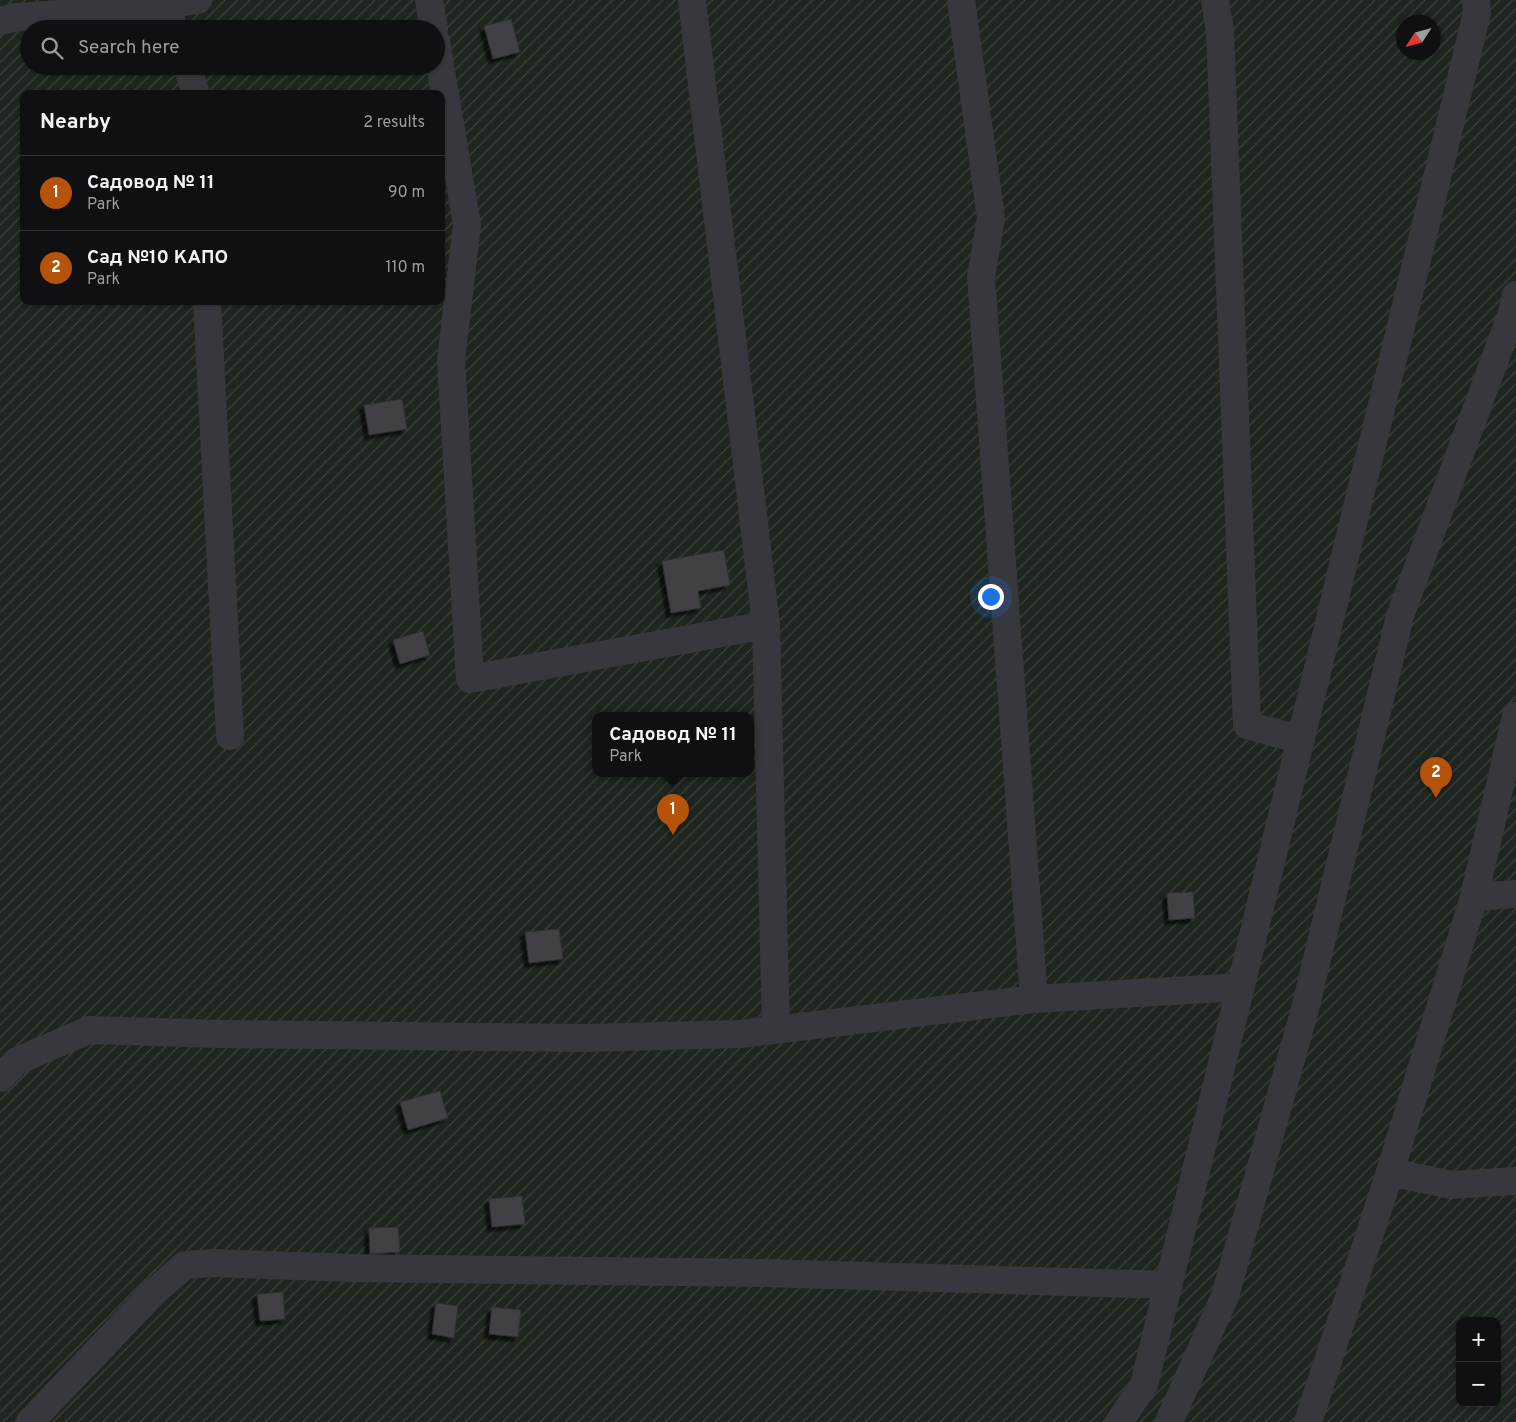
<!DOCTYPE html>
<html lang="en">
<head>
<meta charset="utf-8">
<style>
	:root { --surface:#101012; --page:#1e1e20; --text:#f1f3f6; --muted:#9c9d9f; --line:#303032; --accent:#b45309 }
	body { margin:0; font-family:Overpass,sans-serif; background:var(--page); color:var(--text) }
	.controls { position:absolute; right:15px; bottom:15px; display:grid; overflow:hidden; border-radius:10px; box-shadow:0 1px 4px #0004 }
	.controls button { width:45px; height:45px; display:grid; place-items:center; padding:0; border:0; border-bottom:1px solid var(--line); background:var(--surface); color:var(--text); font:25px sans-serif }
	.compass { position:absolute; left:1396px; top:15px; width:45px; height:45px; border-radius:50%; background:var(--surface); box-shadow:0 1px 4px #0004; rotate:234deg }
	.you { position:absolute; left:990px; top:596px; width:18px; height:18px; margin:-12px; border:4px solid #fff; border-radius:50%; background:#1a73e8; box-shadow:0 0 0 8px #1a73e833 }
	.badge { display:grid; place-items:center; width:32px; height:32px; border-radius:50%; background:var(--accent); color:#fff; font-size:16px; font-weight:700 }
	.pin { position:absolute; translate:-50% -41px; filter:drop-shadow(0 1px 2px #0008) }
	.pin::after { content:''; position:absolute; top:26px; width:18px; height:15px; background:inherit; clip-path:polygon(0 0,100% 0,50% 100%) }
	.popup { position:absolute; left:592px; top:712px; width:162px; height:65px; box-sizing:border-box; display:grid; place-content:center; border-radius:10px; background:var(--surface); filter:drop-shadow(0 1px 4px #0005); font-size:16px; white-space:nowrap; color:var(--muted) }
	.popup b { font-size:19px; color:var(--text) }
	.popup::after { content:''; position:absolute; left:50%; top:100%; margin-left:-10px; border:10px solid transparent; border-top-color:var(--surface) }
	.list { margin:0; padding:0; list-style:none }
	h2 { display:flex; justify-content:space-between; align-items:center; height:65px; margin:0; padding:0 20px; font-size:21px }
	h2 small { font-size:16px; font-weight:400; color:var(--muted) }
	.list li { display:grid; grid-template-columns:32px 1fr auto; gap:15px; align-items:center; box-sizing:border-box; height:75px; padding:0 20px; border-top:1px solid var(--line) }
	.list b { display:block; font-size:19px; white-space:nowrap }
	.list p { margin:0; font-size:16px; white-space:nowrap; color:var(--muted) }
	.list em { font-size:16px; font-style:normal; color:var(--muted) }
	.icon { flex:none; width:28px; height:28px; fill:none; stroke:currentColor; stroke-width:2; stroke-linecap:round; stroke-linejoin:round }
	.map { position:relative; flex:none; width:1516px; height:1422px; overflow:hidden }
	.search { position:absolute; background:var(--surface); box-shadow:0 1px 4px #0004; left:20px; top:20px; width:425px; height:55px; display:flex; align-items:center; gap:12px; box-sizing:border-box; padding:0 18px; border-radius:28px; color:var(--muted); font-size:19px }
	.panel { position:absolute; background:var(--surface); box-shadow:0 1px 4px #0004; left:20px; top:90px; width:425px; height:215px; border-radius:10px }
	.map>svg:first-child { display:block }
</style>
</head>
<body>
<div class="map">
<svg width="1516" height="1422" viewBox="0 0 1516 1422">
	<defs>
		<pattern id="garden-furrows" width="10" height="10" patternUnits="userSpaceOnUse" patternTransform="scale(1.25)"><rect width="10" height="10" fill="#1e261f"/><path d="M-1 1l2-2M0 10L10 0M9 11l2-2" fill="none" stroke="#3c433d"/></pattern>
		<filter id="shadow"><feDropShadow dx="-4.5" dy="4.5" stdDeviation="1" flood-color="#0009"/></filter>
	</defs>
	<rect width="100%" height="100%" fill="#161618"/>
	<path fill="url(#garden-furrows)" fill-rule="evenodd" d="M0 0H1516V1422H0ZM1404 22H1434V52H1404ZM29 29H436V66H29ZM24 94H441V301H24ZM596 716H750V774H596ZM1460 1321H1497V1403H1460Z"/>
	<path fill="#404145" stroke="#303034" filter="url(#shadow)" d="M511 19 520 52 493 59 484 26Z
		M402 399 407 429 369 435 364 405Z
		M724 550 730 585 698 591 701 608 671 613 662 561Z
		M423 631 430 655 400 664 393 640Z
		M1193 892 1195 918 1169 920 1167 893Z
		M559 929 563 959 529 963 525 932Z
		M440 1091 448 1118 408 1130 400 1102Z
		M522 1196 525 1224 492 1227 489 1199Z
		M398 1227 400 1252 370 1254 369 1228Z
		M283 1292 285 1319 260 1321 257 1294Z
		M436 1303 458 1306 454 1338 432 1334Z
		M492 1307 521 1310 518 1337 489 1334Z"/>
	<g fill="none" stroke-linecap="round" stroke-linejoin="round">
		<path stroke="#37383d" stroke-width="28" d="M165 0 174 29
			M429 0 434 29
			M692 0 766 625 776 1030
			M961 0 991 218 981 277 1034 999
			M1215 0 1220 31 1247 725 1301 740
			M0 21 17 17 144 8 198 0
			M436 41 467 225 451 360 470 679 766 625
			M187 66 196 94
			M207 301 230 736
			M1474 897 1516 894
			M0 1078 17 1061 89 1030 220 1034 585 1038 740 1034 1034 999 1241 987
			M1390 1172 1451 1185 1516 1181
			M30 1422 153 1293 185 1265 213 1263 353 1268 764 1273 1169 1285
			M1119 1422 1144 1385 1477 13 1476 0
			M1169 1422 1225 1296 1305 1009 1400 616 1512 313 1516 295
			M1308 1422 1390 1172 1474 897 1516 716"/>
	</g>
</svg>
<div class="controls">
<button>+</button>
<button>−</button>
</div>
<svg class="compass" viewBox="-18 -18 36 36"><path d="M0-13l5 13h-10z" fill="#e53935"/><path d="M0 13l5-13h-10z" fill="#9c9d9f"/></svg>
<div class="you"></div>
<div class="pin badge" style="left:673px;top:835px">1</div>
<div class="popup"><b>Садовод № 11</b>Park</div>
<div class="pin badge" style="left:1436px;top:798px">2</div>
<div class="search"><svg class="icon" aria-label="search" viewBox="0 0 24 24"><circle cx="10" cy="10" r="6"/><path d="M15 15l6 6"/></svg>Search here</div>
<section class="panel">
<h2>Nearby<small>2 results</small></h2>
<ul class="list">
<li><span class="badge">1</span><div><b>Садовод № 11</b><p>Park</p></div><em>90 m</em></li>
<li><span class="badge">2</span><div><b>Сад №10 КАПО</b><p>Park</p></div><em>110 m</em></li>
</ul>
</section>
</div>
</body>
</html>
